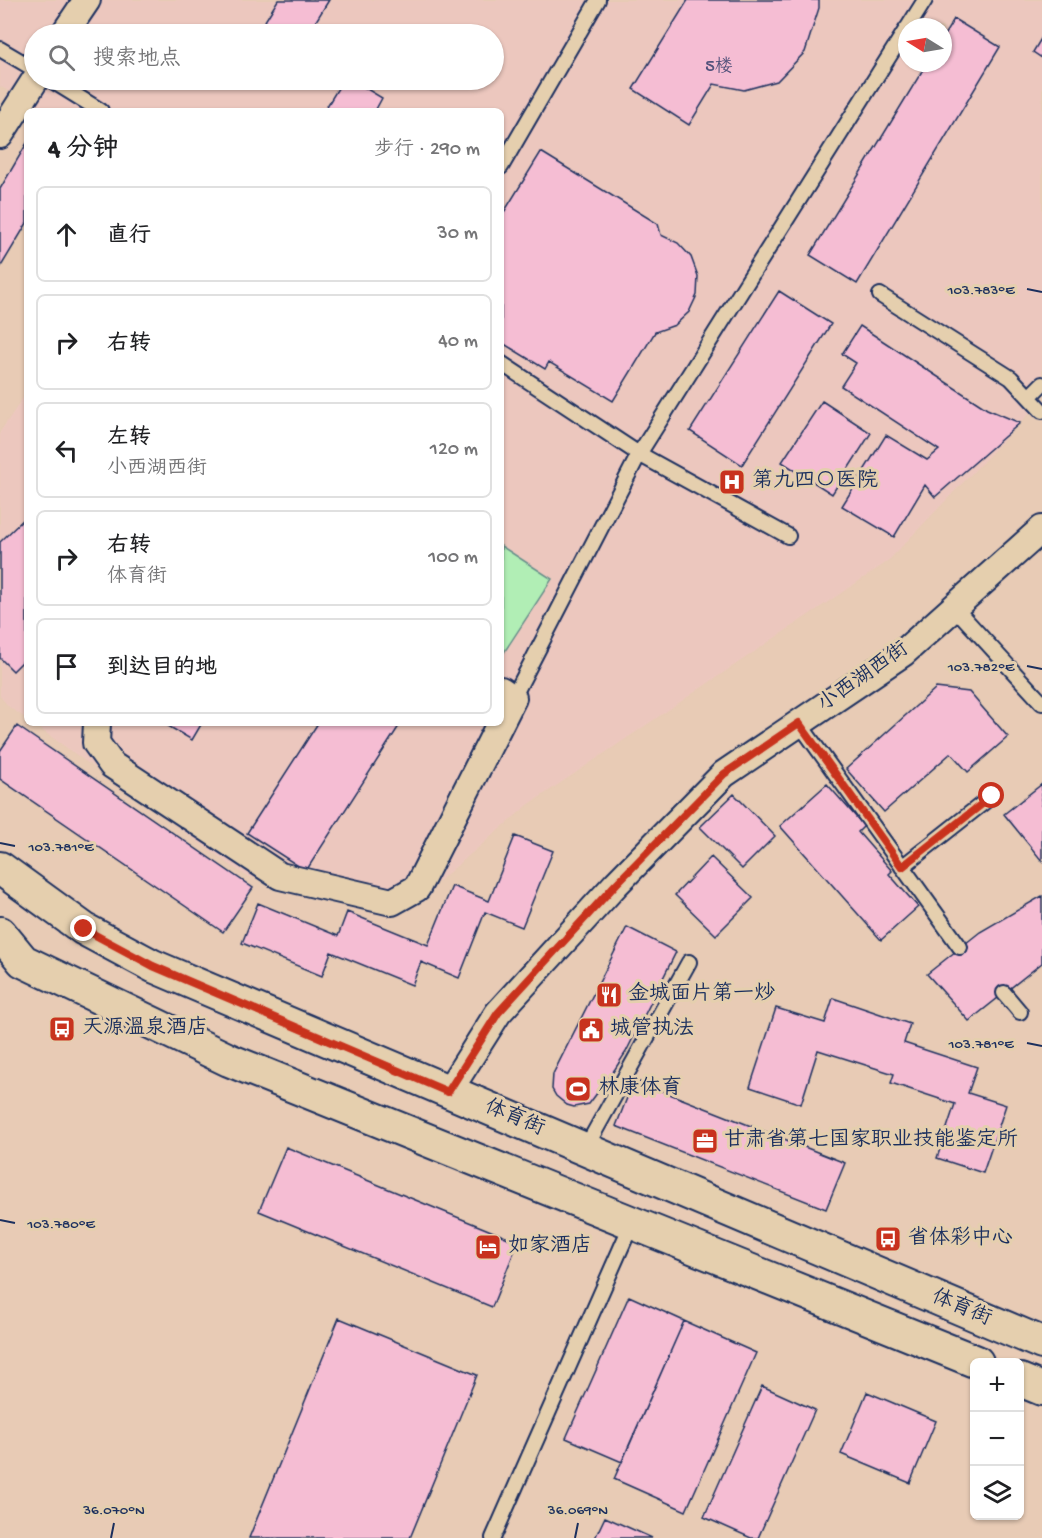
<!DOCTYPE html>
<html lang="zh">
<head>
<meta charset="utf-8">
<style>
	:root { --surface:#fff; --page:#f6f6f6; --text:#202124; --muted:#757577; --line:#e0e0e0 }
	body { margin:0; font-family:"Gochi Hand","LXGW WenKai TC",sans-serif; background:var(--page); color:var(--text) }
	.controls { position:absolute; right:18px; bottom:18px; display:grid; overflow:hidden; border-radius:9px; box-shadow:0 2px 4px #0004 }
	.controls button { width:54px; height:54px; display:grid; place-items:center; padding:0; border:0; border-bottom:2px solid var(--line); background:var(--surface); color:var(--text); font:30px sans-serif }
	.compass { position:absolute; left:898px; top:18px; width:54px; height:54px; border-radius:50%; background:var(--surface); box-shadow:0 2px 4px #0004; rotate:281deg }
	.stop { position:absolute; width:18px; height:18px; margin:-14px; border:4px solid #c8321e; border-radius:50%; background:#fff }
	.stop.end { background:#c8321e; border-color:#fff; box-shadow:0 2px 6px #0008 }
	.list { margin:0; padding:0; list-style:none }
	h2 { display:flex; justify-content:space-between; align-items:center; height:78px; margin:0; padding:0 24px; font-size:26px }
	h2 small { font-size:20px; font-weight:400; color:var(--muted) }
	.list li { display:grid; grid-template-columns:39px 1fr auto; gap:18px; align-items:center; box-sizing:border-box; height:96px; margin:0 12px 12px; padding:0 12px; border:2px solid var(--line); border-radius:9px }
	.list b { display:block; font-size:22px; white-space:nowrap }
	.list p { margin:0; font-size:20px; white-space:nowrap; color:var(--muted) }
	.list em { font-size:20px; font-style:normal; color:var(--muted) }
	.icon { flex:none; width:33px; height:33px; fill:none; stroke:currentColor; stroke-width:2; stroke-linecap:round; stroke-linejoin:round }
	.map { position:relative; flex:none; width:1042px; height:1538px; overflow:hidden }
	.search { position:absolute; background:var(--surface); box-shadow:0 2px 4px #0004; left:24px; top:24px; width:480px; height:66px; display:flex; align-items:center; gap:15px; box-sizing:border-box; padding:0 21px; border-radius:33px; color:var(--muted); font-size:22px }
	.panel { position:absolute; background:var(--surface); box-shadow:0 2px 4px #0004; left:24px; top:108px; width:480px; height:618px; border-radius:9px }
	.map>svg:first-child { display:block }
</style>
</head>
<body>
<div class="map">
<svg width="1042" height="1538" viewBox="0 0 1042 1538">
	<rect width="100%" height="100%" fill="#e8cbb5"/>
	<filter id="ink" filterUnits="userSpaceOnUse"><feTurbulence type="fractalNoise" baseFrequency=".0167" numOctaves="2"/><feDisplacementMap in="SourceGraphic" scale="12" xChannelSelector="R" yChannelSelector="G"/><feConvolveMatrix kernelMatrix="1 2 1 2 8 2 1 2 1" color-interpolation-filters="sRGB"/></filter>
	<g filter="url(#ink)">
		<path fill="#ecc7be" fill-rule="evenodd" d="M0 0H1042V400L887 562 528 805 405 910 246 876 32 723H501V111H42L0 86ZM907 27H943V63H907ZM34 34H494V80H34Z
			M27 392V719L9 707 0 696V432Z"/>
		<path fill="#b1eeb5" stroke="#668e8a" stroke-width="1.5" d="M501 546 552 579 501 657Z"/>
		<path fill="#f5bdd3" stroke="#1b2f5e" stroke-width="1.5" d="M278 0H329L308 34H257Z
			M688 0H819V8L805 52 777 81 744 90 714 84 689 125 633 89Z
			M954 19 1000 47 857 284 810 255 927 63H943V37Z
			M1042 37V58L1033 52Z
			M343 80H352L382 98 375 111H324Z
			M27 143V223L0 268V189Z
			M541 152 658 224 661 235 678 243 691 257 698 276 697 295 689 312 675 325 655 332 613 401 549 362 545 369 501 342V217Z
			M779 291 831 324 742 465 690 431Z
			M860 326 987 409 1020 423 935 497 925 485 894 537 842 506 886 435 927 460 939 450 841 386 856 363 842 354Z
			M822 401 871 433 832 494 782 462Z
			M27 516V657L13 671 0 658V542Z
			M936 688 969 692 1008 737 968 772 951 753 884 812 846 769Z
			M163 723H202L192 740Z
			M318 723H401L306 871 247 833Z
			M17 726 253 888 223 932 0 779V751Z
			M827 784 864 826 858 832 892 871 889 874 918 907 881 940 780 826Z
			M1042 784V861L1004 814Z
			M734 794 775 836 742 869 700 827Z
			M515 836 553 851 522 927 485 912 459 978 421 962 412 985 331 952 322 976 242 943 258 903 338 936 347 912 428 945 452 886 489 901Z
			M711 857 753 898 716 935 675 895Z
			M1042 896V963L969 1021 927 974 980 932Z
			M627 927 676 952 626 1052 615 1069 589 1104 574 1107 567 1105 556 1096 552 1089 553 1074Z
			M833 998 910 1024 904 1043 977 1067 968 1093 1006 1105 983 1173 937 1158 955 1104 891 1083 894 1074 818 1050 801 1104 750 1087 776 1008 825 1023Z
			M634 1080 845 1163 826 1209 616 1126Z
			M286 1147 518 1242 492 1307 259 1211Z
			M629 1296 684 1321 622 1462 566 1438Z
			M339 1318 477 1375 410 1538H249Z
			M684 1321 756 1353 686 1511 614 1479Z
			M762 1386 815 1410 758 1538H751L704 1517Z
			M867 1392 936 1421 910 1483 841 1454Z
			M605 1517 652 1538H595Z"/>
		<g fill="none" stroke-linecap="round" stroke-linejoin="round">
			<defs>
				<path id="service" d="M908 27 925 0
					M0 49 34 69
					M51 80 101 111
					M501 167 598 0
					M880 295 1011 378 1042 411
					M501 363 639 454 788 536
					M1029 397 1042 384
					M954 607 1042 703
					M513 698 639 454 907 28
					M799 723 960 947
					M902 867 992 796
					M1004 993 1020 1012
					M585 1149 689 962
					M493 1538 632 1223"/>
				<path id="minor" d="M64 34 87 0
					M0 135 35 80
					M97 723 96 743 112 765 280 876 392 902 417 888 513 698 501 690
					M448 1092 498 1013 616 884 724 774 903 653 1042 529"/>
				<path id="tertiary" d="M0 868 84 929 153 966 1042 1343
					M0 933 23 961 229 1060 977 1362
					M1020 1380 1042 1389"/>
			</defs>
			<use href="#service" stroke="#1b2f5e" stroke-width="18"/>
			<use href="#minor" stroke="#1b2f5e" stroke-width="30"/>
			<use href="#tertiary" stroke="#1b2f5e" stroke-width="36"/>
			<use href="#service" stroke="#e5cfae" stroke-width="14"/>
			<use href="#minor" stroke="#e5cfae" stroke-width="26"/>
			<use href="#tertiary" stroke="#e5cfae" stroke-width="32"/>
		</g>
	</g>
	<g fill="none" stroke-linecap="round" stroke-linejoin="round" filter="url(#ink)">
		<path stroke="#c8321e" stroke-width="8" d="M84 929 153 966 448 1092 498 1013 616 884 724 774 799 723 902 867 992 796"/>
	</g>
	<path fill="none" stroke="#1b2f5e" stroke-width="2" d="M1027 289 1042 292M1027 666 1042 669M0 843 15 846M1027 1043 1042 1046M0 1220 15 1223M111 1538 114 1523M575 1538 578 1523"/>
	<defs>
		<symbol id="hospital-square" viewBox="-11 -11 22 22"><rect x="-9" y="-9" width="18" height="18" rx="4" fill="#c8321e" stroke="#e5cfae"/><path d="M-5-5h3v3.5h4V-5h3V5h-3V1.5h-4V5h-3Z" fill="#fff"/></symbol>
		<symbol id="restaurant-square" viewBox="-11 -11 22 22"><rect x="-9" y="-9" width="18" height="18" rx="4" fill="#c8321e" stroke="#e5cfae"/><path d="M-5-6h1v4h1v-4h1v4h1v-4h1v5L-1.5 .5V6h-2V.5L-5-1ZM5-6V6H3V1.5H1.5Q1.5-4 5-6Z" fill="#fff"/></symbol>
		<symbol id="bus-square" viewBox="-11 -11 22 22"><rect x="-9" y="-9" width="18" height="18" rx="4" fill="#c8321e" stroke="#e5cfae"/><path d="M-5-6H5V4H4V6H2V4H-2V6H-4V4H-5ZM-3.5-4V0h7V-4ZM-3.5 1.2v1.5H-2V1.2ZM2 1.2v1.5H3.5V1.2Z" fill="#fff"/></symbol>
		<symbol id="civic-square" viewBox="-11 -11 22 22"><rect x="-9" y="-9" width="18" height="18" rx="4" fill="#c8321e" stroke="#e5cfae"/><path d="M-.6-6.5H3V-4.5H.6V-3L4-1V1h2V6H-6V1h2V-1L-.6-3ZM-1.2 2.5V6h2.4V2.5Z" fill="#fff"/></symbol>
		<symbol id="stadium-square" viewBox="-11 -11 22 22"><rect x="-9" y="-9" width="18" height="18" rx="4" fill="#c8321e" stroke="#e5cfae"/><path d="M0-5a6.5 5 0 1 0 0 10a6.5 5 0 1 0 0-10ZM-3.5-1.8h7v3.6h-7Z" fill="#fff"/></symbol>
		<symbol id="office-square" viewBox="-11 -11 22 22"><rect x="-9" y="-9" width="18" height="18" rx="4" fill="#c8321e" stroke="#e5cfae"/><path d="M-6-3h4V-5.5h4V-3h4V5H-6ZM-1-4.5V-3h2v-1.5ZM-6 0V1H6V0Z" fill="#fff"/></symbol>
		<symbol id="hotel-square" viewBox="-11 -11 22 22"><rect x="-9" y="-9" width="18" height="18" rx="4" fill="#c8321e" stroke="#e5cfae"/><path d="M-6-4.5h1.5V1H6V5H4.5V3h-9V5H-6ZM-4 0a1.8 1.8 0 1 1 3.6 0ZM.5 0V-2.5h3Q6-2.5 6 0Z" fill="#fff"/></symbol>
	</defs>
	<g fill-rule="evenodd">
		<use href="#hospital-square" x="717" y="467" width="30" height="30"/>
		<use href="#restaurant-square" x="594" y="980" width="30" height="30"/>
		<use href="#bus-square" x="47" y="1014" width="30" height="30"/>
		<use href="#civic-square" x="576" y="1015" width="30" height="30"/>
		<use href="#stadium-square" x="563" y="1074" width="30" height="30"/>
		<use href="#office-square" x="690" y="1126" width="30" height="30"/>
		<use href="#bus-square" x="873" y="1224" width="30" height="30"/>
		<use href="#hotel-square" x="473" y="1232" width="30" height="30"/>
	</g>
	<g text-anchor="middle" dominant-baseline="central" stroke-width="6" stroke-linejoin="round" paint-order="stroke">
		<g font-size="18" fill="#52527b">
			<text x="719" y="67">5楼</text>
		</g>
		<g font-size="21" fill="#1b2f5e" stroke="#e5cfae" text-anchor="start">
			<text x="752" y="482">第九四〇医院</text>
			<text x="628" y="995">金城面片第一炒</text>
			<text x="82" y="1029">天源温泉酒店</text>
			<text x="610" y="1030">城管执法</text>
			<text x="598" y="1089">林康体育</text>
			<text x="724" y="1141">甘肃省第七国家职业技能鉴定所</text>
			<text x="908" y="1239">省体彩中心</text>
			<text x="508" y="1247">如家酒店</text>
		</g>
		<g font-size="21" fill="#1b2f5e" stroke="#e5cfae">
			<text transform="translate(864 678) rotate(-35)">小西湖西街</text>
			<text transform="translate(514 1119) rotate(23)">体育街</text>
			<text transform="translate(961 1309) rotate(23)">体育街</text>
		</g>
	</g>
	<g font-size="15" text-anchor="middle" fill="#1b2f5e" stroke="#e5cfae" stroke-width="6" stroke-linejoin="round" paint-order="stroke">
		<text x="981" y="294">103.783°E</text>
		<text x="981" y="671">103.782°E</text>
		<text x="61" y="851">103.781°E</text>
		<text x="981" y="1048">103.781°E</text>
		<text x="61" y="1228">103.780°E</text>
		<text x="114" y="1514">36.070°N</text>
		<text x="578" y="1514">36.069°N</text>
	</g>
</svg>
<div class="controls">
<button>+</button>
<button>−</button>
<button><svg class="icon" aria-label="layers" viewBox="0 0 24 24"><path d="M12 4l9 5-9 5-9-5zM3 14l9 5 9-5"/></svg></button>
</div>
<svg class="compass" viewBox="-18 -18 36 36"><path d="M0-13l5 13h-10z" fill="#e53935"/><path d="M0 13l5-13h-10z" fill="#757577"/></svg>
<div class="stop" style="left:992px;top:796px"></div>
<div class="stop end" style="left:84px;top:929px"></div>
<div class="search"><svg class="icon" aria-label="search" viewBox="0 0 24 24"><circle cx="10" cy="10" r="6"/><path d="M15 15l6 6"/></svg>搜索地点</div>
<section class="panel">
<h2>4 分钟<small>步行 · 290 m</small></h2>
<ul class="list">
<li><svg class="icon" aria-label="ahead" viewBox="0 0 24 24"><path d="M12 20V5M6 11l6-6 6 6"/></svg><div><b>直行</b></div><em>30 m</em></li>
<li><svg class="icon" aria-label="right" viewBox="0 0 24 24"><path d="M7 20v-9h11M14 6l5 5-5 5"/></svg><div><b>右转</b></div><em>40 m</em></li>
<li><svg class="icon" aria-label="left" viewBox="0 0 24 24"><path d="M17 20v-9H6M10 6l-5 5 5 5"/></svg><div><b>左转</b><p>小西湖西街</p></div><em>120 m</em></li>
<li><svg class="icon" aria-label="right" viewBox="0 0 24 24"><path d="M7 20v-9h11M14 6l5 5-5 5"/></svg><div><b>右转</b><p>体育街</p></div><em>100 m</em></li>
<li><svg class="icon" aria-label="arrive" viewBox="0 0 24 24"><path d="M6 21V4h12l-3 4 3 4H6"/></svg><div><b>到达目的地</b></div></li>
</ul>
</section>
</div>
</body>
</html>
